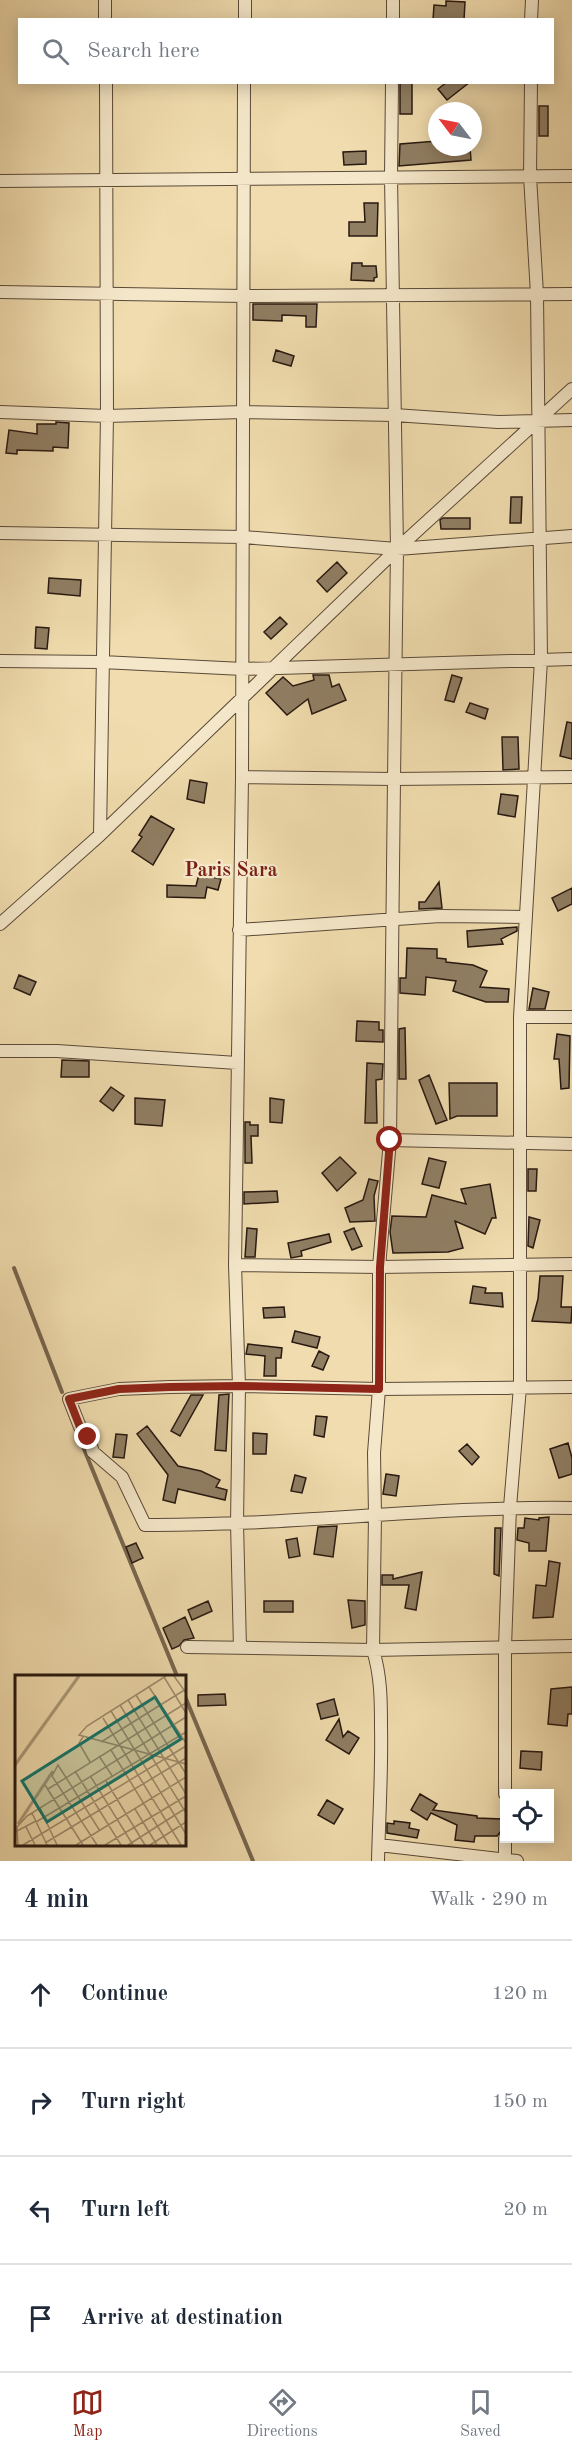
<!DOCTYPE html>
<html lang="en">
<head>
<meta charset="utf-8">
<style>
	:root { --surface:#fff; --page:#f6f6f7; --text:#1f2937; --muted:#747a83; --line:#e0e1e3; --accent:#8f2418 }
	body { margin:0; font-family:"Old Standard TT",serif; background:var(--page); color:var(--text) }
	.controls { position:absolute; right:18px; bottom:18px; display:grid; overflow:hidden; border-radius:0px; box-shadow:0 3px 15px #0003 }
	.controls button { width:54px; height:54px; display:grid; place-items:center; padding:0; border:0; border-bottom:2px solid var(--line); background:var(--surface); color:var(--text); font:30px sans-serif }
	.compass { position:absolute; left:428px; top:102px; width:54px; height:54px; border-radius:50%; background:var(--surface); box-shadow:0 3px 15px #0003; rotate:302deg }
	.stop { position:absolute; width:18px; height:18px; margin:-14px; border:4px solid #8f2418; border-radius:50%; background:#fff }
	.stop.end { background:#8f2418; border-color:#fff; box-shadow:0 2px 6px #0008 }
	.list { margin:0; padding:0; list-style:none }
	h2 { display:flex; justify-content:space-between; align-items:center; height:78px; margin:0; padding:0 24px; font-size:26px }
	h2 small { font-size:20px; font-weight:400; color:var(--muted) }
	.list li { display:grid; grid-template-columns:39px 1fr auto; gap:18px; align-items:center; box-sizing:border-box; height:108px; padding:0 24px; border-top:2px solid var(--line) }
	.list b { display:block; font-size:22px; white-space:nowrap }
	.list em { font-size:20px; font-style:normal; color:var(--muted) }
	.icon { flex:none; width:33px; height:33px; fill:none; stroke:currentColor; stroke-width:2; stroke-linecap:round; stroke-linejoin:round }
	.map { position:relative; flex:none; width:572px; height:1861px; overflow:hidden }
	.search { position:absolute; background:var(--surface); box-shadow:0 3px 15px #0003; left:18px; right:18px; top:18px; height:66px; display:flex; align-items:center; gap:15px; box-sizing:border-box; padding:0 21px; border-radius:0px; color:var(--muted); font-size:22px }
	.sheet { height:510px; background:var(--surface) }
	nav { display:flex; justify-content:space-around; align-items:center; box-sizing:border-box; height:84px; border-top:2px solid var(--line); background:var(--surface); font-size:16px; color:var(--muted) }
	nav a { display:grid; justify-items:center; gap:3px }
	nav .on { color:var(--accent) }
	.map>svg:first-child { display:block }
</style>
</head>
<body>
<div class="map">
<svg width="572" height="1861" viewBox="0 0 572 1861">
	<rect width="100%" height="100%" fill="#f0dcae"/>
	<filter id="stains"><feTurbulence type="fractalNoise" baseFrequency=".00333" numOctaves="4"/><feColorMatrix values="0 0 0 0 .2 0 0 0 0 .09 0 0 0 0 .02 0 0 0 .5 -.17"/></filter>
	<radialGradient id="worn" r=".72"><stop offset=".6" stop-color="#630" stop-opacity="0"/><stop offset="1" stop-color="#630" stop-opacity=".3"/></radialGradient>
	<g fill="none" stroke-linecap="round" stroke-linejoin="round">
		<path stroke="#77664f" stroke-width="4" d="M14 1268 62 1392
			M77 1432 177 1676
			M184 1694 253 1861"/>
	</g>
	<path fill="#907e63" stroke="#281911" stroke-width="1.5" d="M446 1 465 2 464 20H433L434 5 446 6Z
		M400 82H412V114H400Z
		M447 82H470L447 100 438 89Z
		M539 106H548V136H539Z
		M437 141V147H470L471 160 399 166 400 144Z
		M366 151V164L344 165 343 152Z
		M364 203H378L377 236H349V222H365Z
		M352 263H362V266H376L377 277 374 278V281L351 280Z
		M253 304H317L316 327H306V316L282 315V321L253 320Z
		M276 350 294 356 291 366 273 361Z
		M56 422 69 423 68 448 53 447V451L17 450V454L6 453 9 430 37 434V424H56Z
		M511 497H522L521 523H510Z
		M443 518H470V529H441L440 520Z
		M337 562 347 573 327 592 317 581Z
		M49 578 81 580 80 596 48 593Z
		M280 617 287 624 271 639 264 632Z
		M36 627 49 628 47 649 35 648Z
		M313 675H329L332 687 339 684 346 700 312 714 308 699 287 715 266 693 283 677 293 686 314 680Z
		M452 675 462 678 454 702 445 700Z
		M470 703 488 709 485 719 466 712Z
		M567 722 572 723V759L560 756Z
		M502 737H518L519 769 503 770Z
		M190 780 207 783 204 803 187 799Z
		M501 794 518 796 515 817 498 814Z
		M151 816 174 829 153 865 132 851 142 837 139 835Z
		M199 874 221 879 218 890 207 887 205 898 167 897V885L196 886Z
		M439 882 442 908 419 909V902H425Z
		M572 888V904L558 911 552 898Z
		M517 927V931L501 939 503 944 468 947 467 931Z
		M407 948 437 949V958L446 959V962L473 965 487 971 480 987 509 989 508 1002H486L453 991 456 981 426 977 425 995 400 993V978H406Z
		M19 975 36 982 30 995 14 988Z
		M533 988 549 992 545 1009H529Z
		M357 1021 379 1022V1030H383V1042L356 1041Z
		M405 1028 406 1079H399V1029Z
		M557 1034 570 1036 569 1088 561 1089 559 1059H554Z
		M62 1060 89 1061V1077H61Z
		M367 1063 383 1064 382 1079 376 1080 377 1123H365Z
		M429 1075 447 1120 436 1124 419 1080Z
		M449 1083H497V1116H457L450 1119Z
		M111 1087 124 1096 113 1111 100 1101Z
		M135 1098 165 1100 162 1126 135 1124Z
		M270 1098 284 1100 282 1123 270 1122Z
		M245 1122H250V1125H258V1136H251L252 1163H245Z
		M340 1157 356 1173 337 1191 322 1173Z
		M429 1158 446 1162 439 1188 422 1184Z
		M528 1169H537L536 1191H528Z
		M369 1179 378 1181 374 1196 375 1221 350 1222 345 1208 363 1200Z
		M490 1184 496 1218H492L485 1234 455 1221 463 1248 448 1252 393 1253 390 1232 392 1216 426 1217 432 1195 466 1204 461 1189Z
		M277 1191 278 1202 244 1204V1192Z
		M529 1217 540 1220 533 1248 528 1246Z
		M247 1228 257 1229 255 1257H245Z
		M354 1228 362 1246 352 1250 344 1232Z
		M329 1234 331 1242 301 1251 302 1256 291 1258 288 1243Z
		M540 1276H563L561 1307H572L571 1323 532 1321 538 1299Z
		M473 1286 486 1288 485 1293H502L503 1307 470 1303Z
		M284 1307 285 1317 264 1318 263 1308Z
		M295 1331 320 1337 317 1348 292 1342Z
		M248 1344 282 1348 281 1358H276V1376H264L265 1356 246 1354Z
		M319 1351 329 1356 323 1370 312 1366Z
		M229 1394 226 1451 215 1450 219 1395Z
		M191 1395H203L180 1436 171 1431Z
		M316 1416 327 1417 324 1437 314 1435Z
		M147 1426 178 1466 201 1471 220 1480 216 1487 227 1490 225 1500 178 1489 175 1503 163 1500 168 1475 137 1434Z
		M253 1433 267 1434 266 1454H253Z
		M116 1434 127 1435 124 1458 113 1457Z
		M568 1443 572 1458V1474L559 1478 550 1449Z
		M467 1444 479 1457 472 1465 459 1451Z
		M386 1474 399 1476 396 1496 383 1494Z
		M295 1475 306 1478 302 1493 291 1491Z
		M549 1517 546 1551H529V1543L517 1540 518 1528H524L525 1518 539 1520V1518Z
		M337 1526 333 1557 314 1554 318 1527Z
		M495 1528H501L499 1576 494 1574Z
		M297 1538 300 1556 289 1558 286 1540Z
		M136 1543 143 1558 132 1563 126 1547Z
		M549 1561 560 1563 553 1617 533 1618 536 1585 546 1586Z
		M422 1572 416 1610 405 1608 409 1585H382V1575H393V1579Z
		M348 1600 365 1601V1625L352 1628Z
		M208 1601 212 1611 192 1620 188 1610Z
		M264 1601H293V1612H264Z
		M185 1617 194 1638 184 1640 179 1646 172 1649 163 1628Z
		M572 1687V1714H568L567 1726 548 1724 551 1689Z
		M225 1694 226 1705 198 1706V1695Z
		M334 1699 338 1715 321 1719 317 1704Z
		M339 1719 343 1737 348 1731 359 1738 349 1754 326 1740Z
		M521 1751 542 1752 541 1770 520 1768Z
		M420 1794 437 1804 433 1810 477 1816V1818L501 1819V1831L497 1836H475L474 1842 455 1840 457 1825 431 1813 427 1820 411 1810Z
		M327 1800 343 1809 334 1824 318 1815Z
		M394 1821 410 1823 409 1828 419 1830 417 1838 387 1833V1823L394 1824Z"/>
	<g fill="none" stroke-linecap="round" stroke-linejoin="round">
		<defs>
			<path id="street" d="M105 0V20
				M245 20V0
				M393 20V0
				M531 20 532 0
				M0 181 572 176
				M0 292 243 296 572 294
				M0 412 107 416 243 412 394 415 498 422 572 420
				M0 533 243 537 397 549 572 536
				M0 661 102 662 243 669 572 659
				M242 777 394 779 572 777
				M100 835 107 416 106 82
				M0 924 100 835 397 549 572 389
				M239 930 440 916 526 917
				M520 1017H572
				M0 1051H57L237 1063
				M390 1140 572 1144
				M235 1265 379 1267 572 1264
				M572 1387 379 1389 239 1386 170 1387 119 1389 69 1399 80 1427 88 1437 93 1452 122 1477 145 1525C288 1526 430 1506 572 1508
				M187 1647 373 1650 572 1646
				M240 1648 237 1523 239 1386 235 1265 242 777 244 82
				M505 1794V1647L510 1507 520 1387V1017L541 660 537 294 530 176 531 82
				M379 1845 517 1861
				M378 1861C379 1816 382 1772 381 1727 381 1701 381 1676 373 1650L375 1516 374 1453 379 1389V1267L390 1140 394 779 397 549 391 177 392 82
				M505 1861V1838"/>
		</defs>
		<use href="#street" stroke="#5a4a38" stroke-width="14"/>
		<use href="#street" stroke="#f5e8ca" stroke-width="12"/>
	</g>
	<g fill="none" stroke-linecap="round" stroke-linejoin="round">
		<path stroke="#8f2418" stroke-width="8" d="M88 1437 80 1427 69 1399 119 1389 170 1387 239 1386 379 1389 380 1267 390 1140"/>
	</g>
	<g text-anchor="middle" dominant-baseline="central" stroke-width="4.5" stroke-linejoin="round" paint-order="stroke">
		<g font-size="20" font-weight="bold" fill="#7a1f14" stroke="#f5e8ca">
			<text x="231" y="871">Paris Sara</text>
		</g>
	</g>
	<g transform="translate(15 1675)">
		<rect width="171" height="171" fill="#f0dcae"/>
		<path fill="none" stroke="#ac9a79" stroke-width="3" d="M0 90 64 1M3 149 38 96"/>
		<path fill="none" stroke="#a08e6f" stroke-width="1.5" d="M151 1 72 51 64 60 171 89M159 1 171 18M149 2 171 38M134 12 171 68M121 20 171 99M113 25 171 119M105 30 171 138M96 36 171 159M88 43 166 170M68 62 64 68 75 87M86 67 171 14M96 75 154 170M84 81 98 102M60 96 106 170M76 102 118 170M91 106 130 170M30 110 68 170M33 114 171 28M25 133 42 170M120 134 142 170M17 138 32 170M21 147 171 57M11 152 20 170M0 157 21 146M30 168 171 83M3 170 2 152 12 141 171 42M8 170 171 71M61 170 171 102M82 170 37 101 43 90 85 156M90 170 171 121M113 170 171 133M135 170 171 147"/>
		<path fill="#0f766e" fill-opacity="0.15" stroke="#0f766e" stroke-width="3" d="M140 22 166 64 32 147 7 106Z"/>
		<rect width="171" height="171" fill="none" stroke="#281911" stroke-width="3"/>
	</g>
	<rect width="100%" height="100%" filter="url(#stains)"/>
	<rect width="100%" height="100%" fill="url(#worn)"/>
</svg>
<div class="controls">
<button><svg class="icon" aria-label="locate" viewBox="0 0 24 24"><circle cx="12" cy="12" r="6"/><path d="M12 2v4M12 18v4M2 12h4M18 12h4"/></svg></button>
</div>
<svg class="compass" viewBox="-18 -18 36 36"><path d="M0-13l5 13h-10z" fill="#e53935"/><path d="M0 13l5-13h-10z" fill="#747a83"/></svg>
<div class="stop" style="left:390px;top:1140px"></div>
<div class="stop end" style="left:88px;top:1437px"></div>
<div class="search"><svg class="icon" aria-label="search" viewBox="0 0 24 24"><circle cx="10" cy="10" r="6"/><path d="M15 15l6 6"/></svg>Search here</div>
</div>
<section class="sheet">
<h2>4 min<small>Walk · 290 m</small></h2>
<ul class="list">
<li><svg class="icon" aria-label="ahead" viewBox="0 0 24 24"><path d="M12 20V5M6 11l6-6 6 6"/></svg><div><b>Continue</b></div><em>120 m</em></li>
<li><svg class="icon" aria-label="right" viewBox="0 0 24 24"><path d="M7 20v-9h11M14 6l5 5-5 5"/></svg><div><b>Turn right</b></div><em>150 m</em></li>
<li><svg class="icon" aria-label="left" viewBox="0 0 24 24"><path d="M17 20v-9H6M10 6l-5 5 5 5"/></svg><div><b>Turn left</b></div><em>20 m</em></li>
<li><svg class="icon" aria-label="arrive" viewBox="0 0 24 24"><path d="M6 21V4h12l-3 4 3 4H6"/></svg><div><b>Arrive at destination</b></div></li>
</ul>
</section>
<nav>
<a class="on"><svg class="icon" aria-label="map" viewBox="0 0 24 24"><path d="M3 6l6-2 6 2 6-2v14l-6 2-6-2-6 2zM9 4v14M15 6v14"/></svg>Map</a>
<a><svg class="icon" aria-label="directions" viewBox="0 0 24 24"><path d="M12 3l9 9-9 9-9-9zM9 14v-3h6M13 9l2 2-2 2"/></svg>Directions</a>
<a><svg class="icon" aria-label="saved" viewBox="0 0 24 24"><path d="M7 4h10v16l-5-4-5 4z"/></svg>Saved</a>
</nav>
</body>
</html>
